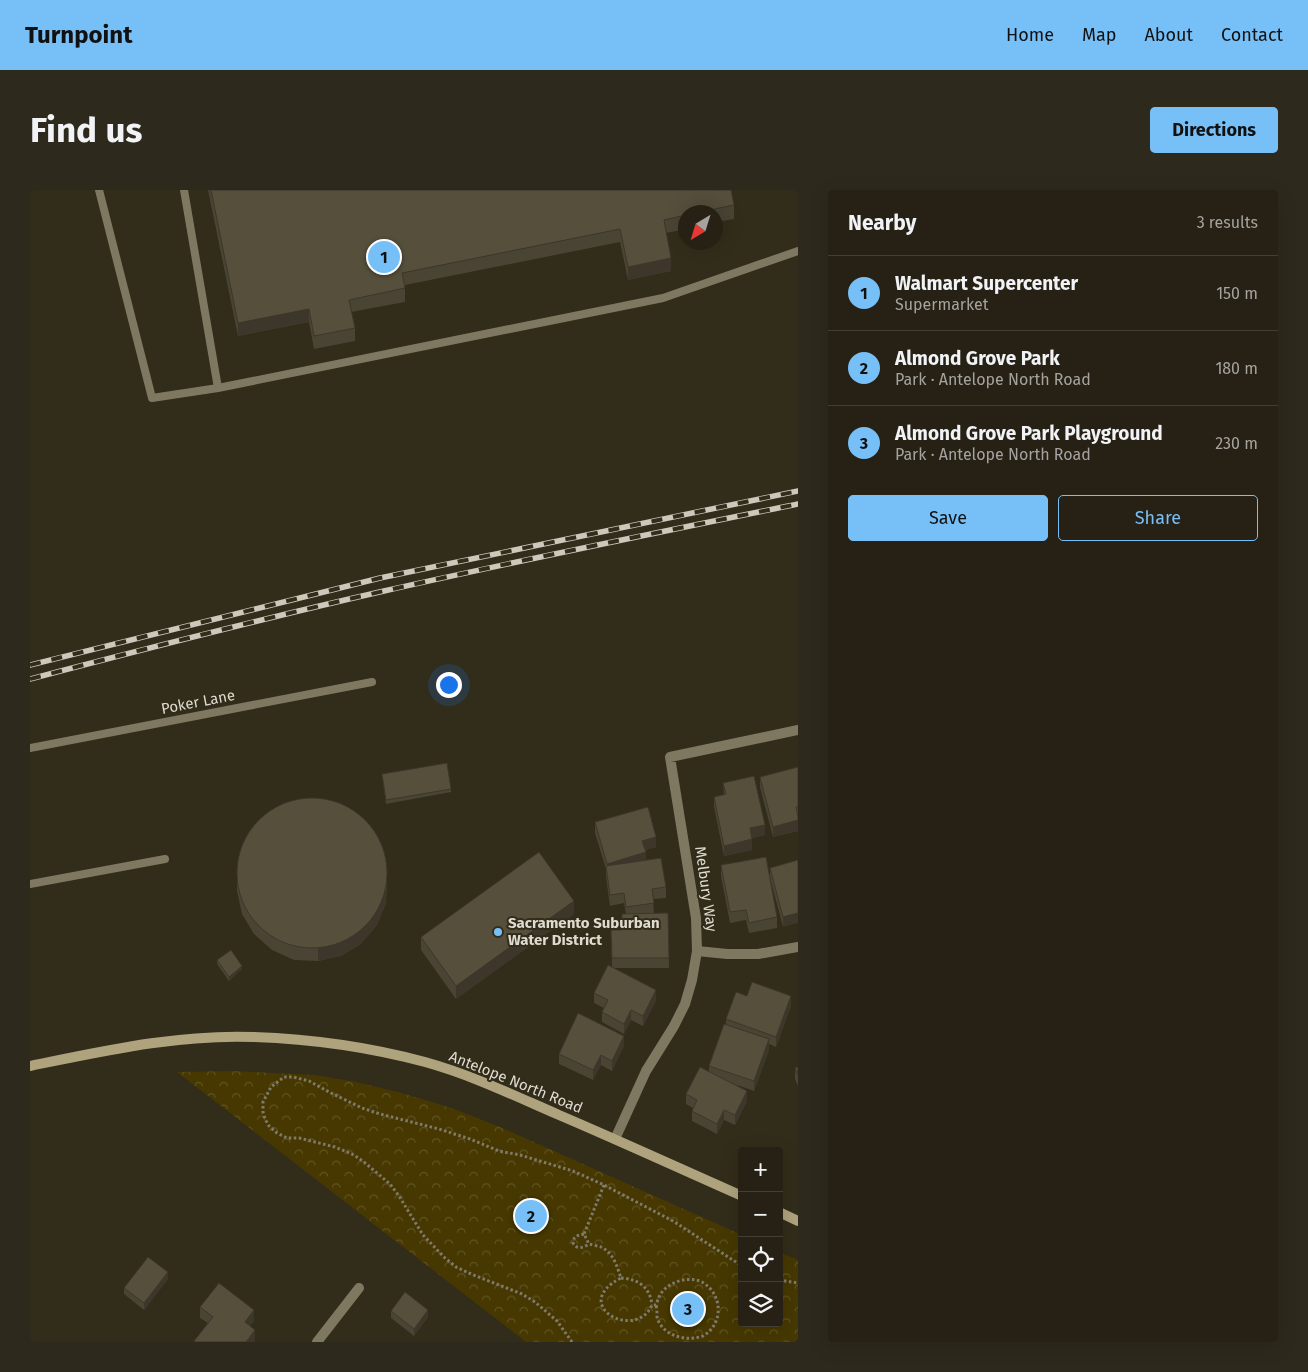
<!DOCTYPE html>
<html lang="en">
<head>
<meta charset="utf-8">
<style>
	:root { --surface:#262114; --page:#2e291d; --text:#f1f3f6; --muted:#a4a3a0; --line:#423e34; --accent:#77bff7 }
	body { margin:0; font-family:"Fira Sans",sans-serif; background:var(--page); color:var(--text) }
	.controls { position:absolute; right:15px; bottom:15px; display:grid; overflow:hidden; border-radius:5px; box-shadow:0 5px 20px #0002 }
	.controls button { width:45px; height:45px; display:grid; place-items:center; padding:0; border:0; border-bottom:1px solid var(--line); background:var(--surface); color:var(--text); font:25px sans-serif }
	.compass { position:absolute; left:648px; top:15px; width:45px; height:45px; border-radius:50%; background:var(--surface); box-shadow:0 5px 20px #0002; rotate:218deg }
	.you { position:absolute; left:418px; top:494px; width:18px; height:18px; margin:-12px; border:4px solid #fff; border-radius:50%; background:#1a73e8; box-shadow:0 0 0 8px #1a73e833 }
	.badge { display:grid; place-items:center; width:32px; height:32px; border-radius:50%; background:var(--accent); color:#111; font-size:16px; font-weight:700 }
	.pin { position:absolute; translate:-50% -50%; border:2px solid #fff; box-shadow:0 1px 5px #0006 }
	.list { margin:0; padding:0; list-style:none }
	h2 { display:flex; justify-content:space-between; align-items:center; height:65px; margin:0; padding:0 20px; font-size:21px }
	h2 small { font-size:16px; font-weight:400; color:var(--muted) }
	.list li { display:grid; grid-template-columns:32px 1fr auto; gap:15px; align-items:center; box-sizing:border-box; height:75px; padding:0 20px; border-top:1px solid var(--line) }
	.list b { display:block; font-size:19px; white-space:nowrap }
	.list p { margin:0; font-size:16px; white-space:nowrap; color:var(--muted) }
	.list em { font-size:16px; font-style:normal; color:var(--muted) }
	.actions { display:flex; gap:10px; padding:15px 20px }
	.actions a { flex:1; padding:11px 0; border:1px solid var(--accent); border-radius:5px; text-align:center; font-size:18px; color:var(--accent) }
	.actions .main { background:var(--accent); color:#111 }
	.icon { flex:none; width:28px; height:28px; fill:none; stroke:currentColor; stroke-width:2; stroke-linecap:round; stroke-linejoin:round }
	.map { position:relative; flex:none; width:768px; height:1152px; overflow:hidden; border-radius:5px }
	header { display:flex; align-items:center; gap:30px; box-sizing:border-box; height:70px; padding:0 25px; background:var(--accent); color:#111 }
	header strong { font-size:24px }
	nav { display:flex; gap:28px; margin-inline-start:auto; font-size:18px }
	.intro { display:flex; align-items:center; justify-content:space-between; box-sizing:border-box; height:120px; padding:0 30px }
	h1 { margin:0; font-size:35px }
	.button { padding:12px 22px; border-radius:5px; background:var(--accent); color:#111; font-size:18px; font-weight:700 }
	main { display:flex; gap:30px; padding:0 30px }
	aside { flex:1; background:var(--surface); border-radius:5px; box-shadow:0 5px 20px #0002 }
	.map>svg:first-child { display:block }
</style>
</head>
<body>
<header>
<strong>Turnpoint</strong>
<nav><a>Home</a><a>Map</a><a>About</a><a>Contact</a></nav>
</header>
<div class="intro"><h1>Find us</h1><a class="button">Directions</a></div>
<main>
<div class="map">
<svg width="768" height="1152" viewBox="0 0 768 1152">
	<defs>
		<pattern id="park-crowns" width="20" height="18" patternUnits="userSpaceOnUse" patternTransform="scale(1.25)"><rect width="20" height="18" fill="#463800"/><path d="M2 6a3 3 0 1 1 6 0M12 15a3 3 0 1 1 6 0" fill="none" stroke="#605424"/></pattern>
	</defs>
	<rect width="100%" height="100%" fill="#322c1a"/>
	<path fill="url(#park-crowns)" d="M202 881 285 885 326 892 368 902 399 911 427 920 470 937 712 1045V1133H749V1062L768 1070V1152H496L147 882Z"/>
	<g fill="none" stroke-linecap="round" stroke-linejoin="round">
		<path stroke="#7f7a6b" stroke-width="3" stroke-dasharray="2.5 2.5" stroke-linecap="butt" d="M574 995 554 1044 559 1054C563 1055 568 1056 571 1057 584 1063 587 1077 591 1088 538 1115 606 1152 622 1115H626C628 1110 629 1105 633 1101 641 1091 660 1086 672 1092 693 1104 694 1134 673 1146 656 1152 632 1146 627 1127 627 1123 627 1119 626 1115
			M554 1044C547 1046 544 1045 543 1053 547 1060 553 1058 559 1054
			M591 1088C608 1089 620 1097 622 1115
			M749 1090 768 1093
			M542 1152 527 1131 505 1112 492 1104 441 1084 426 1077 415 1068 393 1045 369 1006 360 994 334 972 324 965 305 957 269 948H257L247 943 239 936 235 929 233 922V912L241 897 254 887H263L279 891 301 903 332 918 350 924 409 939 440 949 469 961 490 965 543 981 574 995 643 1031 712 1076"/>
		<path stroke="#7f7861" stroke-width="8" d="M69 0 122 208 188 198 154 0
			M188 198 633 108 768 61
			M0 558 342 492
			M0 694 135 669"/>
		<path stroke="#7f7861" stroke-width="10" d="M667 761 697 764H728L768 757
			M585 949 616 881 644 836 655 814 662 790 667 761 666 728 640 567 768 540
			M287 1152 329 1098"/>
		<path stroke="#aea37d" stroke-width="10" d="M0 876C74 861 148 844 224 847 282 849 339 857 395 872 442 885 485 906 529 925 590 951 651 979 712 1006
			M749 1022 768 1031"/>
		<defs>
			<path id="rail" d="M0 475 350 388 768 301
				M0 489C118 458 235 428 354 401 491 370 630 342 768 314"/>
		</defs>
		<use href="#rail" stroke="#ccc8bc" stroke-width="5.5"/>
		<use href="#rail" stroke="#322c1a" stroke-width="4" stroke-dasharray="11" stroke-linecap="butt"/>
	</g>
	<path fill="#494434" d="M178 0H701L704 15V29L686 32V22H656V39L636 43 641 81 598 90 590 52 375 95V112L321 122 325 138V151L284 159 279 132 208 146Z
		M768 577V641L743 647 730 597V587Z
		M352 584 421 599V602L356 614Z
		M693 593 735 645 722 648V660L694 666 684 617V607L694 605Z
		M565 632 626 657 615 660 616 670 636 697V708L623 709 624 723 620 724 638 723 639 778H584L626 810 613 836 601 830 594 844 572 832V822L574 818 564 813V803L582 777 581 740H592L596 724 594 713 580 716 576 687V679L565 643Z
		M768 670 753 737 740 688V678Z
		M691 675 747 727V738L719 743 716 730 700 733 691 686Z
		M207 687 357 689 356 713 347 735 331 754 311 766 288 771 264 770 242 760 224 744 212 724 207 701Z
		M544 724 426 809 391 760V747Z
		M187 770 212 779 199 791 187 774Z
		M717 806 761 816 746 857 739 854V860L724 901 707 895 717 911 705 935 694 930 687 944 662 931V921L663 918 656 914V904L679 881V876L696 835V829Z
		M594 856 582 881 571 875 563 890 529 874V864Z
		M768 877V896L765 889V878Z
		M138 1089 114 1120 94 1104V1098Z
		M170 1117 224 1131 220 1136 225 1150 224 1152H164L178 1133 170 1128Z
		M361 1121 398 1127 384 1146 361 1128Z"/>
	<path fill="#3c372a" d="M641 68V81L598 90V77Z
		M279 119V132L208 146V133Z
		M768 630V641L743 647V637Z
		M735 635V645L720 648V638Z
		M626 647V657L612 661V651Z
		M722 649V660L694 666V656Z
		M616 662V673L577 684V674Z
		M357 676 356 713 347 735 331 754 311 766 288 771V758Z
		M544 711V724L426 809V796Z
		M768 723V733L753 737V727Z
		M212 776V779L199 791V787Z
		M626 800V810L613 836V826Z
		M761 806V816L746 857V847Z
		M601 820V830L594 844V834Z
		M594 846V856L582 881V871Z
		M739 849V860L724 901V891Z
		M571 865V875L563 890V880Z
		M717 901V911L705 935V925Z
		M694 920V930L687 944V934Z
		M138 1082V1089L114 1120V1113Z
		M224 1120V1131L215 1142V1132Z
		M398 1120V1127L384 1146V1139Z
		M225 1140V1150L224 1152H216Z"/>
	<path fill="#554f3c" stroke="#3c372a" d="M181 0H701L704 15 670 22H656V25L634 30 641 68 598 77 590 39 372 83 375 98 319 110 325 138 284 146 279 119 208 133Z
		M417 573 421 599 356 610 352 584Z
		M768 577V617H766L768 626V630L743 637 730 587Z
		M724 586 735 635 720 638 722 649 694 656 684 607 696 604 693 593Z
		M207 683a75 75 0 1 1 150 0a75 75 0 1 1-150 0Z
		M618 617 626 647 612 651 616 662 577 674 565 632Z
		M509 662 544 711 426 796 391 747Z
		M736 667 747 727 719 733 716 720 700 722 691 675Z
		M631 668 636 697 622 699 624 713 596 717 594 703 580 705 576 676Z
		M768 670V723L753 727 740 678Z
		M638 723 639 768H582L581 740H592V724Z
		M201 760 212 776 199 787 187 770Z
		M578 775 626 800 613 826 601 820 594 834 572 822 578 810 564 803Z
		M722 792 761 806 746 847 696 829 706 802 717 806Z
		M548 823 594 846 582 871 571 865 563 880 529 864Z
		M694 834 739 849 724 891 679 876Z
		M670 877 717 901 705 925 694 920 687 934 662 921 667 910 656 904Z
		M768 877V885L765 878Z
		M118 1067 138 1082 114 1113 94 1098Z
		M189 1093 224 1120 215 1132 225 1140 216 1152H165L164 1151 183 1127 170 1117Z
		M375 1102 398 1120 384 1139 361 1121Z"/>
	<circle fill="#77bff7" stroke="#322c1a" stroke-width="2" cx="468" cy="742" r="5"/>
	<g text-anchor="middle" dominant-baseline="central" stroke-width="4" stroke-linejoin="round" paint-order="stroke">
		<g font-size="15" fill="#dfdbd0" stroke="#322c1a">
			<text transform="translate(168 512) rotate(-11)">Poker Lane</text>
			<text transform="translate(676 699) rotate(82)">Melbury Way</text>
			<text transform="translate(486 892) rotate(22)">Antelope North Road</text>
		</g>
		<g font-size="15" font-weight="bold" fill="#dfdbd0" stroke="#322c1a" text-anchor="start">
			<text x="478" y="733">Sacramento Suburban<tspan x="478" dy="17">Water District</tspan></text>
		</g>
	</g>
</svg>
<div class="controls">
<button>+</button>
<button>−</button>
<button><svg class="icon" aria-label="locate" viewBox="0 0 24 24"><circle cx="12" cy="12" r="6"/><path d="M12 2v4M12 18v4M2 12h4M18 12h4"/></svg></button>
<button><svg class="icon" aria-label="layers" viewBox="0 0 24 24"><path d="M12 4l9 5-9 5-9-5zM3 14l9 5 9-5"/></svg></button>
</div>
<svg class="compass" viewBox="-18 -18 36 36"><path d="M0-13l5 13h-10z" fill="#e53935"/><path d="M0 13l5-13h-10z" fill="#a4a3a0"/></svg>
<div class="you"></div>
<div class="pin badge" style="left:354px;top:67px">1</div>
<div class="pin badge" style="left:501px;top:1026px">2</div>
<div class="pin badge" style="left:658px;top:1119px">3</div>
</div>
<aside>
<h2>Nearby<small>3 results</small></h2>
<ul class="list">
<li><span class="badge">1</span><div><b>Walmart Supercenter</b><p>Supermarket</p></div><em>150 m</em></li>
<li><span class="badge">2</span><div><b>Almond Grove Park</b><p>Park · Antelope North Road</p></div><em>180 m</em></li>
<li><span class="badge">3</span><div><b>Almond Grove Park Playground</b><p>Park · Antelope North Road</p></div><em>230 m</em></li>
</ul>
<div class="actions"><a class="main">Save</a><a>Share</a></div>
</aside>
</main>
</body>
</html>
